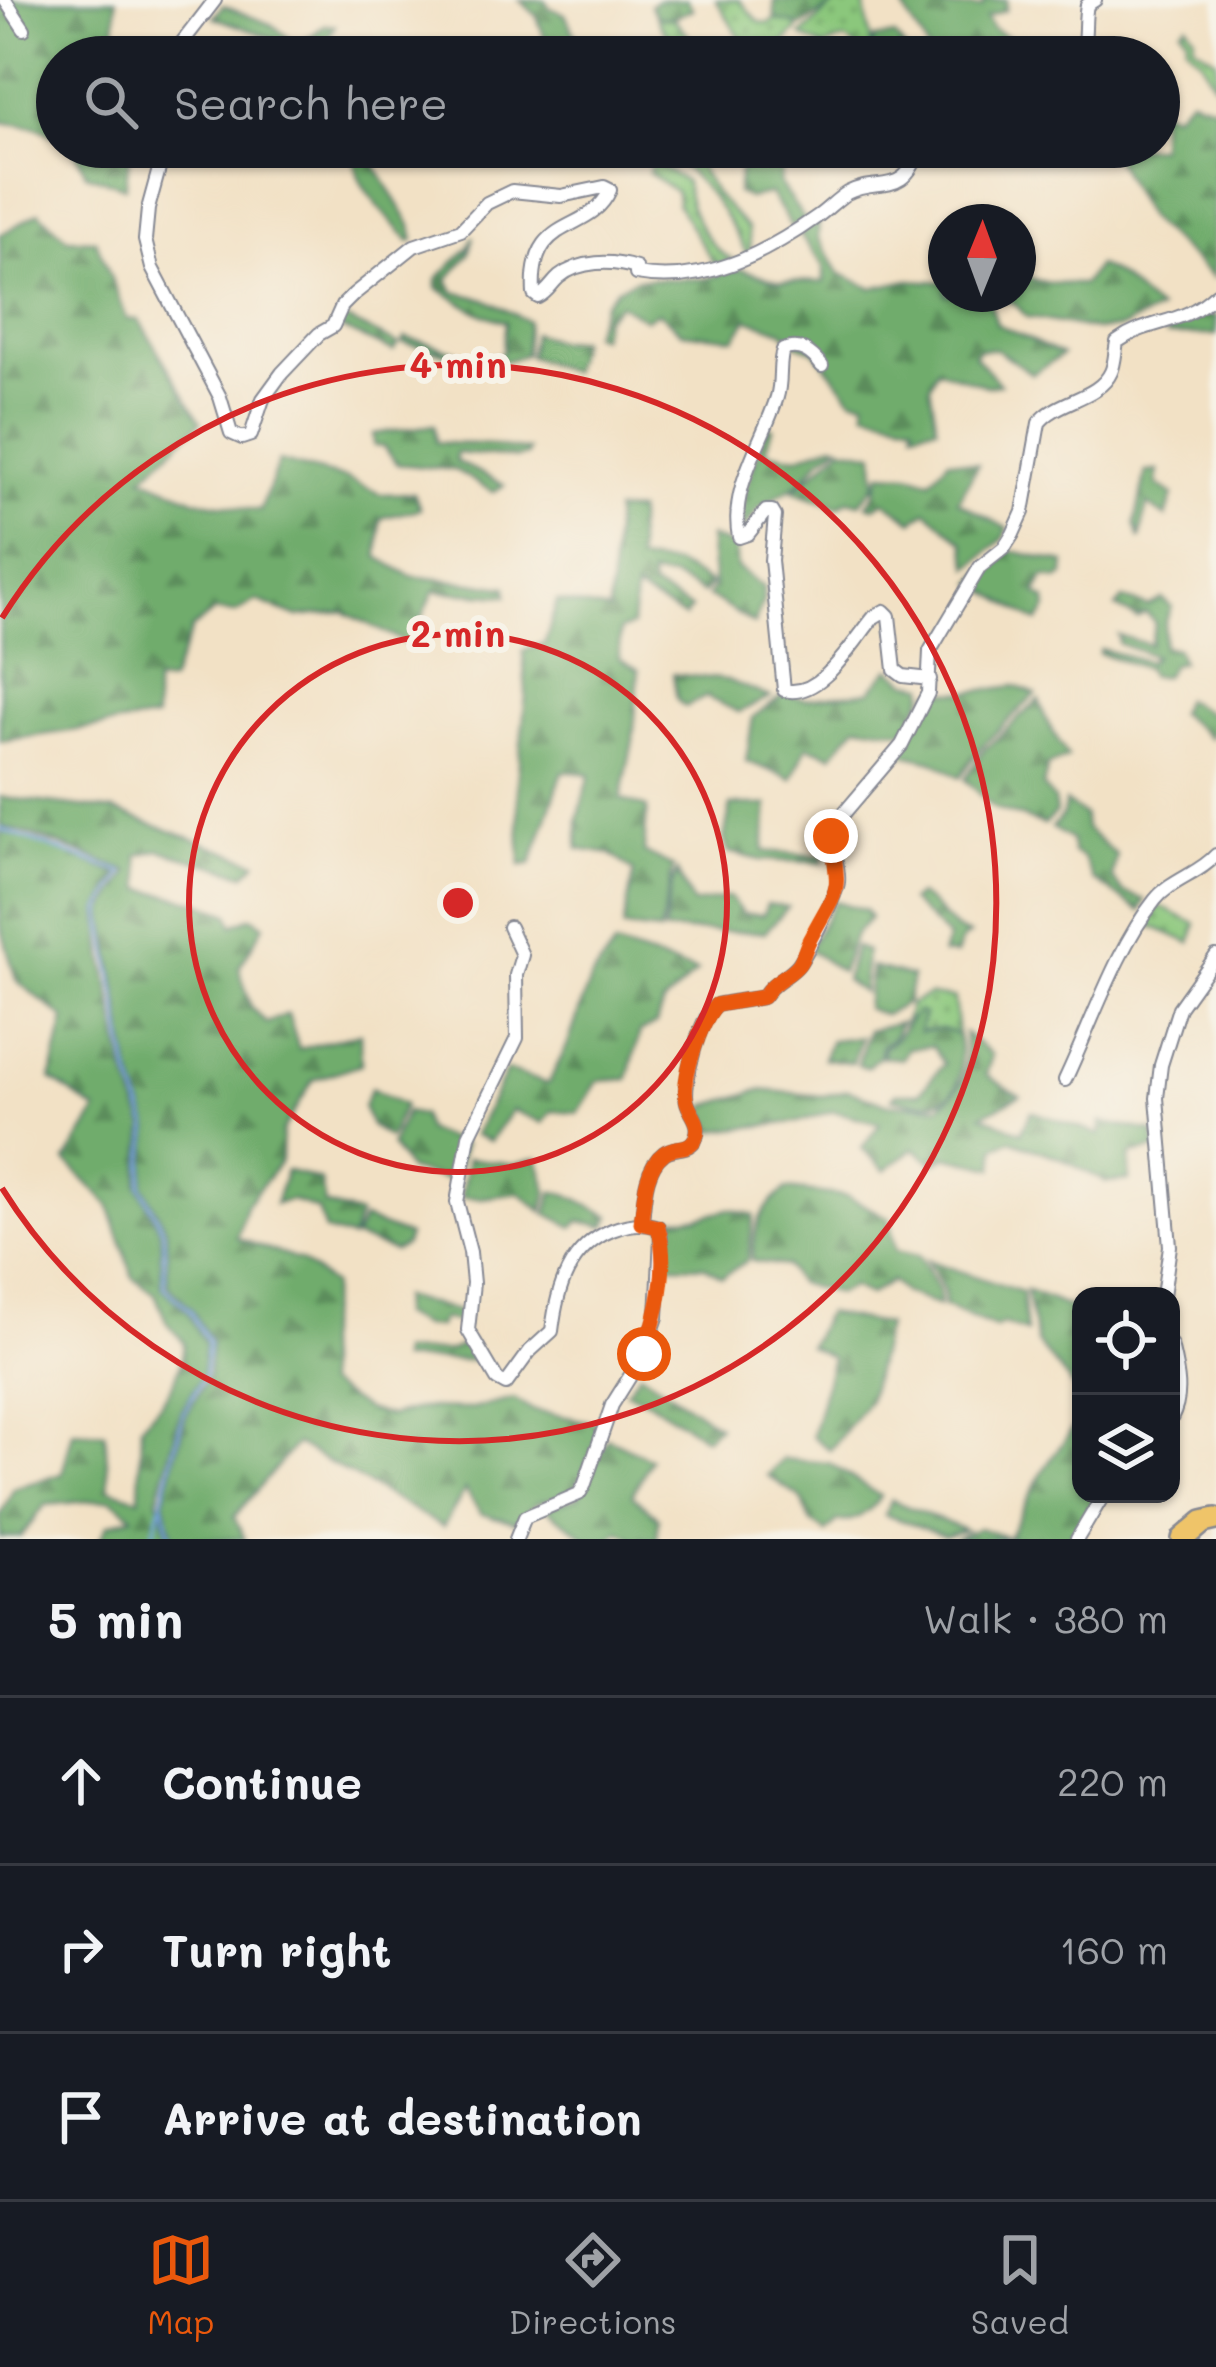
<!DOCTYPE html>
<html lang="en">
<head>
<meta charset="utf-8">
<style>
	:root { --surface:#171b24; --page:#242831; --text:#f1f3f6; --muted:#9ea1a6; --line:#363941; --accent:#ea580c }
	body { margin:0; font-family:Mali,sans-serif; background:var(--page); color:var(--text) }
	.controls { position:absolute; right:36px; bottom:36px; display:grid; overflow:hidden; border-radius:24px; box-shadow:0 3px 9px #0004 }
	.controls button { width:108px; height:108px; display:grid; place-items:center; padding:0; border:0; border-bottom:3px solid var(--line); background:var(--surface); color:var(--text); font:60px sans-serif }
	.compass { position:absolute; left:928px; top:204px; width:108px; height:108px; border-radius:50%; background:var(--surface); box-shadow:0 3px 9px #0004; rotate:1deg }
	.stop { position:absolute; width:36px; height:36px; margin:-27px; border:9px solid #ea580c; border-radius:50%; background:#fff }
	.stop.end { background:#ea580c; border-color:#fff; box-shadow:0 3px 12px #0008 }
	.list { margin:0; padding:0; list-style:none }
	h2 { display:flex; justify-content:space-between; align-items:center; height:156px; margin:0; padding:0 48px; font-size:51px }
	h2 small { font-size:39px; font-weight:400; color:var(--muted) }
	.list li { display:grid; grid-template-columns:78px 1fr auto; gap:36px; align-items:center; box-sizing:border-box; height:168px; padding:0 48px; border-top:3px solid var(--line) }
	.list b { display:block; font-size:45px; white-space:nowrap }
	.list em { font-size:39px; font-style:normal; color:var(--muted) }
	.icon { flex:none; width:66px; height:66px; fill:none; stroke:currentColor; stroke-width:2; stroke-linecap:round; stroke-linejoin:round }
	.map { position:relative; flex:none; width:1216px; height:1539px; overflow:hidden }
	.search { position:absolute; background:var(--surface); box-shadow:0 3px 9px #0004; left:36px; right:36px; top:36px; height:132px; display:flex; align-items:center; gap:30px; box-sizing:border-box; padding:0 42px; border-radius:66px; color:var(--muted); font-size:45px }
	.sheet { height:660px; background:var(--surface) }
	nav { display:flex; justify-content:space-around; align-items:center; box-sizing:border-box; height:168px; border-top:3px solid var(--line); background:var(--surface); font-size:33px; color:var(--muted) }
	nav a { display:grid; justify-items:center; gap:6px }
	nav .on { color:var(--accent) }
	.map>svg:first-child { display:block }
</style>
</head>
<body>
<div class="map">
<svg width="1216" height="1539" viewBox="0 0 1216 1539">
	<defs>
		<pattern id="grass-dots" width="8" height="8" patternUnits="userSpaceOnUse" patternTransform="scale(3)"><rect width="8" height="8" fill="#8bc77c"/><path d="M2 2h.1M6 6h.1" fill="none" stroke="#71a269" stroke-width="1.8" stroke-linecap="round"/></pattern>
		<pattern id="forest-firs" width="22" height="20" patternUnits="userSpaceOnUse" patternTransform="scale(3)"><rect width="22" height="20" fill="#70ac6c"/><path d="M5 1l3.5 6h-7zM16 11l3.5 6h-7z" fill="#5b8c5c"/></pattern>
	</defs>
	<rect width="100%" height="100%" fill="#f7f3e8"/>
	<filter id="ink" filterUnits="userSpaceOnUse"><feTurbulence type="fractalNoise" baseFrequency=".00833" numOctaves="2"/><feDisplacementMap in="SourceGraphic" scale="24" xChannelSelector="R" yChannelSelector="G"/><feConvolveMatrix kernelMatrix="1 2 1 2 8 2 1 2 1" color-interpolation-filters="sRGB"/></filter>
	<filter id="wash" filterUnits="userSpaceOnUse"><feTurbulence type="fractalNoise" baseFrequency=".004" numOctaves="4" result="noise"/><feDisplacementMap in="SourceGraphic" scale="48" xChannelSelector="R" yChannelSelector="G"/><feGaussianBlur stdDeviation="2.7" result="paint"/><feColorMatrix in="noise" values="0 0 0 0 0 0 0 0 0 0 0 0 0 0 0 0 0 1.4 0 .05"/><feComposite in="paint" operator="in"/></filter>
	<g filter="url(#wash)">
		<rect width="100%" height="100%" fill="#f2e1c5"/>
		<path fill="url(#grass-dots)" stroke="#537b6d" stroke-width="3" d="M716 0H739L759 22 769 24 775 19 800 26C787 42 771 57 749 57L746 46Z
			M843 0H865C864 22 875 36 869 57 847 45 852 31 824 48L801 36 834 4Z
			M657 17 673 18 707 57C688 57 663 35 657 17Z
			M1187 24 1195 36 1193 44 1216 59 1215 85 1200 59 1186 45 1187 37 1181 29Z
			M667 147 694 159 715 194 748 229 751 251 747 255C734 227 700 174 673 161Z
			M655 152 658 165 686 182C687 209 708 250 734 260L714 264 677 204 676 192 649 173Z
			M1159 906 1196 924 1191 943 1149 925Z
			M929 995 954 998 958 1034 941 1029 918 1032 917 1012 904 1024 910 1004Z"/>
		<path fill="url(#forest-firs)" stroke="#466e65" stroke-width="3" d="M0 0H116L115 57H57V136L36 127 0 122Z
			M520 0H545L550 8 565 14 576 37 594 39V57H552L536 15Z
			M658 0H687L693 9 673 18 657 17 650 5Z
			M774 0H843L800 26 775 19Z
			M903 0H943L944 8 982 7 985 0H1007L1006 10 987 17 992 28 1015 41 1022 57H930C923 31 905 21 903 0Z
			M223 6 273 25 298 46 325 25 335 26 318 57H290L273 38 213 17Z
			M895 36 911 57H869L874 39Z
			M1190 98 1216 106 1213 278 1147 218 1111 152 1098 147H1159V108L1173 114Z
			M74 147H131L125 187 86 174Z
			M350 147H364L411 225 414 240 410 241C395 226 366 195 359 177 355 166 355 157 350 147Z
			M751 147H769L782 169 779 183 805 220 792 228 770 194 748 198 737 193 740 170 754 165Z
			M39 212 68 239 96 240 127 319 139 320 201 422 143 477 197 500 260 511 279 461 347 479 381 494 414 493 420 509 381 518 378 557 411 576 507 587V596L434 591 410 645 344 612 298 617 257 601 236 613 215 611 192 629 170 682 155 683V719L0 741V235Z
			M819 221 818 238 839 273 872 288 909 280 946 282V294H1018V271C1036 285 1061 284 1083 284L1097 266C1123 273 1136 296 1159 310L1121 328 1096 330 1027 317 1013 302 989 299 997 324 1062 355 1032 374 996 349H979L974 355 1000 384 986 386 937 369 930 386 937 426 914 430V423L866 411 865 400 852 398 814 350 793 343 783 331 748 319 735 338 682 332 658 312 646 319 619 304 604 318 600 337 592 334 605 301 617 288 637 279H704L741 269 779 281 824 282V266L800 235Z
			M474 236 469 254 448 279 454 292 485 299 527 321 525 354C479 376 447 349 402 343L405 338C440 342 468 363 502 354L506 322 479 313 437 288V279L469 247Z
			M1203 313 1216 317V335H1167V329Z
			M343 318 398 344 393 351 337 327Z
			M533 333 556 341 579 340 570 372 529 356Z
			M434 425 436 442C450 444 463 444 477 444 491 443 507 451 528 450L527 455 517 458 456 453V461L504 485 493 492 455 470 398 464 383 447 374 446 373 434Z
			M767 426 773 428 766 451 797 457 834 443 840 445 821 458 802 481 759 508 742 532 744 493Z
			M843 447 875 453 876 484 860 503 848 500 838 507 793 491Z
			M949 459 978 464 958 501 1008 529 1004 538 970 568 964 542 927 511 913 521 885 501 874 507 867 505 875 494 881 473 909 474 931 480Z
			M1158 471 1157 484 1173 495 1166 517 1147 504 1140 540 1135 524 1146 472Z
			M615 511 637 512V561L676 565 711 584 703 593 672 578 650 576 652 587 691 609 684 617 635 590 632 626 620 630 619 658 639 670 633 741 621 799 647 808 644 852 673 867 660 932 623 928 634 872 611 854 578 849V819L590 774 563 771 531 864 521 865 517 782 526 694 523 651 545 643 557 601 609 611Z
			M709 537 735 547 737 568 763 587V601L754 624 708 596 714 586Z
			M1008 550 1065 563 1064 576 1058 580 1044 577 1036 593 1046 600 1047 609 1038 622 974 583 982 573 995 570Z
			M1123 599 1148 606 1162 599 1172 607 1165 623 1163 646 1177 649 1181 662 1172 664 1164 676H1149L1147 669 1099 653 1101 649 1149 662 1154 656 1119 644 1118 635 1150 645 1155 623 1146 613 1137 618 1116 607Z
			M890 668 908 682 925 685 924 695 906 731 857 725 832 755 807 746 792 779 746 761 753 717 784 694 806 699 870 691Z
			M673 674 727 680 770 697 739 712 706 697 685 707 677 700Z
			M1015 686 1036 694 980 748 960 777 933 761 900 753 932 691 968 692Z
			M1184 699 1216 717 1210 738 1178 713Z
			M1039 700 1045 718 1068 757 1048 765 1043 786 1054 800 1056 813 1044 825 994 808 965 779 984 750Z
			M0 797 115 811 257 862 245 874 159 850 138 855 142 889 196 901 229 914 233 925 252 917 264 925 239 968 251 1007 266 1023 288 1014 299 1049 360 1033 361 1064 313 1080 282 1132 281 1161 246 1205 237 1238 301 1261 332 1285 323 1342 325 1384 366 1410 389 1416 421 1408 471 1409 514 1399 535 1411 603 1424 575 1491 536 1503 515 1522 481 1514 465 1490 443 1527 296 1444 234 1517 245 1539H174L164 1501 186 1415 208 1377 211 1342 192 1309 168 1285 166 1229 143 1185 150 1128 130 1068 104 911 129 872 42 838 0 826Z
			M1065 802 1084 815 1085 828 1116 855 1112 878 1123 892 1145 900 1140 911 1093 880 1083 858 1073 853 1071 840 1052 828 1063 815Z
			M731 805H768L764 851 823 856V863L761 860 728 852 724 838Z
			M0 831 41 842 120 875 99 910 104 958 125 1070 145 1128 138 1185 160 1230 162 1287 188 1312 205 1344 202 1376 181 1412 158 1499 169 1539H100L108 1525 133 1516 111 1499 45 1505 21 1537H0V1516L14 1488 62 1474 73 1431 105 1432 109 1489 139 1498 141 1425C166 1400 182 1377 184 1342L167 1323 155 1294 133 1277 109 1205 66 1161 97 1111 51 1079 65 1019 16 980 0 923Z
			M677 872 693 904 729 897 743 914 763 915 767 904 788 907 765 932 664 931 671 887Z
			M918 895C941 907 943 926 969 935L962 940 956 955 942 954 948 938 910 901Z
			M835 901 865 910 870 918 855 934 841 972 808 949Z
			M615 946 697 972 663 1004 656 1024 640 1032 628 1079 598 1081 578 1113 552 1111 543 1123 512 1110 490 1141 474 1135 507 1070 548 1084 568 1044 590 980Z
			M855 947 866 951 863 993 845 980Z
			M871 967 912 977 907 1003 884 1015 866 1008Z
			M917 1012 924 1014 919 1032 941 1029 958 1034C967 1092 954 1113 892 1098L896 1093H919L944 1064 932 1046 908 1048 902 1059 882 1057 884 1047C899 1040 904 1023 917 1012Z
			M900 1023 892 1039 882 1045 879 1056 867 1067 858 1065 867 1031Z
			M965 1033 992 1055 986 1075 1020 1096 982 1115 1021 1132 1032 1111 1100 1135 1101 1122 1154 1132 1157 1149 1131 1154 1129 1180 1106 1182 1058 1157 1011 1140 996 1146 994 1168 946 1156 934 1164 914 1148 885 1170 862 1148 880 1123 833 1111 798 1122 703 1132 706 1106 760 1090 823 1096 848 1090 889 1104 940 1106C972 1080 965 1069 965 1033Z
			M860 1037 853 1063 823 1058 831 1040Z
			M371 1088 404 1105 389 1138 371 1126 363 1106Z
			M406 1112 421 1115 426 1130 464 1145 454 1181 408 1170 391 1145Z
			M468 1158 514 1164 538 1158 548 1191 543 1212 520 1193 481 1198 461 1197Z
			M286 1170 321 1181 325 1205 359 1215 352 1239 325 1231 318 1210 292 1200 275 1204Z
			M787 1189 846 1196 889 1218 895 1251 919 1256 939 1292V1306L904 1293 891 1281 869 1295 851 1287 837 1294 797 1283 786 1266 752 1261C756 1225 756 1212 787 1189Z
			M553 1192C573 1192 591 1209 611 1216L606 1226 579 1221 573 1227 547 1214Z
			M729 1209 754 1215 748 1260 722 1277 705 1266 667 1265 668 1241 662 1219 699 1217Z
			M363 1219 408 1236 405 1245 394 1251 355 1238Z
			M927 1260 1022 1292 1026 1332 1003 1324 995 1328 944 1306V1291Z
			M1026 1290 1081 1312 1078 1393 1037 1343Z
			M401 1297 465 1313 464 1325 442 1318 438 1327 423 1326 400 1315Z
			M826 1313 886 1325 868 1401 830 1450 812 1436 832 1358 809 1346Z
			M471 1342 480 1360H399L400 1352 448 1351Z
			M640 1372 718 1426 705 1438 647 1400 626 1392Z
			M1081 1417V1494H1097L1080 1527 1066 1539H955L979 1528 1008 1538 1042 1472Z
			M608 1438 651 1459 632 1495 659 1518 657 1539H635L619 1531 610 1539H588L545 1508 578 1497Z
			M783 1459 829 1463 880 1496C874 1509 853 1524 838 1521L826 1532 811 1522 802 1499 767 1475Z
			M891 1500 965 1530 945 1536 885 1515Z"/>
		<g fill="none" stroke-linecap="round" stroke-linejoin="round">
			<path stroke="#74a5df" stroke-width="3" d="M0 829 124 873 101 910 128 1068 148 1128 141 1186 163 1230 165 1287 190 1310 208 1343 204 1376 183 1414 162 1501 171 1539
				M152 1539 161 1506"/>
		</g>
	</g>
	<g filter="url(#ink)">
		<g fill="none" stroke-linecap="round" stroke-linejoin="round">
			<defs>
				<path id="minor" d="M5 0 24 29
					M171 57 215 0
					M1079 57C1088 41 1083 22 1087 5L1095 0
					M165 147 148 209 145 240 152 268 220 397 231 433 242 438 251 435 263 399 282 373 319 334 333 326 342 306 354 294 414 246 461 230 487 203 512 191 561 196 604 187 610 190C589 237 529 212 534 294L538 297C548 292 551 284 559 277 580 260 612 260 636 268V274C703 286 765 254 818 216 828 209 837 199 847 193 878 176 904 200 920 147
					M822 366C812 353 800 343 783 350 778 364 782 381 777 397 763 442 729 488 739 537L748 534 766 511H772L775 516 771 560 784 690C820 700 853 642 874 617L884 611 889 616 895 670 903 676 930 679
					M509 927 522 955 516 975 517 1038 469 1136 457 1202 470 1252 473 1283 468 1330 497 1379 506 1384 530 1351 552 1331C557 1288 569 1248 612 1230 627 1224 642 1221 658 1227L661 1237 657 1317 644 1354 612 1405 584 1486 579 1494 525 1517 516 1539
					M1065 1080C1092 1023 1116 949 1155 900 1171 880 1199 874 1216 855
					M642 1223C644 1201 644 1168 664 1153 675 1145 690 1152 696 1137 702 1122 690 1114 687 1102 682 1085 700 1014 717 1005 722 1003 754 999 763 997 774 980 785 979 797 966 805 957 837 894 838 882 840 863 828 846 833 826L902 745 928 693 930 651 980 567 1004 548 1013 534 1023 512 1039 423C1056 400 1099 399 1111 372 1115 364 1115 351 1117 342 1150 318 1181 327 1216 294
					M1163 1296 1170 1246 1157 1098 1161 1065 1179 1008 1216 956
					M1171 1345C1177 1370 1184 1396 1171 1419
					M1077 1539 1104 1494"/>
				<path id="trunk" d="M1183 1539 1203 1522 1216 1519"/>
			</defs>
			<use href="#minor" stroke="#868892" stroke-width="16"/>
			<use href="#trunk" stroke="#868892" stroke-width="26"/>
			<use href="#minor" stroke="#fff" stroke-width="12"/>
			<use href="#trunk" stroke="#efc469" stroke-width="21"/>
		</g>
	</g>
	<g fill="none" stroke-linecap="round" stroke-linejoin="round" filter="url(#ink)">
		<path stroke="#ea580c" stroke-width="15" d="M644 1354C657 1317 670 1266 658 1227L641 1223C644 1201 644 1168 664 1153 675 1144 689 1152 696 1137 702 1122 690 1114 687 1102 680 1080 701 1022 716 1005L763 997C775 978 789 977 799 964 804 957 806 945 811 937 839 884 841 898 831 836"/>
	</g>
	<g fill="none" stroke="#d62828" stroke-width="6">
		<circle cx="458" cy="903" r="269"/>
		<path d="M2 618A538 538 0 1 1 2 1188"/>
	</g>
	<circle cx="458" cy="903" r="18" fill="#d62828" stroke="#f7f3e8" stroke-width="6"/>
	<g font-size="36" text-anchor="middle" font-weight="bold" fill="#d62828" stroke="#f7f3e8" stroke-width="12" stroke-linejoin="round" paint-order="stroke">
		<text x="458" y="378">4 min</text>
		<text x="458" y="647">2 min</text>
	</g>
</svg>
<div class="controls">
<button><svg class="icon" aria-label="locate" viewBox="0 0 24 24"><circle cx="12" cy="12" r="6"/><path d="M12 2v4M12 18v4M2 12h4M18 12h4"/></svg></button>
<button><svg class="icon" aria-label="layers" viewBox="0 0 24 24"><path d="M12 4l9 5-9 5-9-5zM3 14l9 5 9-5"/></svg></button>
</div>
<svg class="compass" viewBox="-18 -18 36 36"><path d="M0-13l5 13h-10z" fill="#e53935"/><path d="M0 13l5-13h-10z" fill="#9ea1a6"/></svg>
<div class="stop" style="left:644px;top:1354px"></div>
<div class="stop end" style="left:831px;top:836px"></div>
<div class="search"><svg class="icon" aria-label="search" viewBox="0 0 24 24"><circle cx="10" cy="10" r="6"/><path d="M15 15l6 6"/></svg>Search here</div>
</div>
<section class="sheet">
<h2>5 min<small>Walk · 380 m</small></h2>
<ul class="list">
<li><svg class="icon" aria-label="ahead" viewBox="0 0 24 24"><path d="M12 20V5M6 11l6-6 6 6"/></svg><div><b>Continue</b></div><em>220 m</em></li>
<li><svg class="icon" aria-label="right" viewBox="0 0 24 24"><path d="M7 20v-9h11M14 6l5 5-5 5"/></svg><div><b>Turn right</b></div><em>160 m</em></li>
<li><svg class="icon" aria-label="arrive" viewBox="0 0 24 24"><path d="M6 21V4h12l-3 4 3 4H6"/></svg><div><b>Arrive at destination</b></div></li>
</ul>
</section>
<nav>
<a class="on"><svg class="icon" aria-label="map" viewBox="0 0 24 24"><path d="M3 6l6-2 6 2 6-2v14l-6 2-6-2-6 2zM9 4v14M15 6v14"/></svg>Map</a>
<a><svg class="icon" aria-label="directions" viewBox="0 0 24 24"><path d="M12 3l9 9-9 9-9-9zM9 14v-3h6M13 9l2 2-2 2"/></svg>Directions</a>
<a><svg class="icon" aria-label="saved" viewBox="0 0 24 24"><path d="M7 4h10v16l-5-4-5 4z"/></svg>Saved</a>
</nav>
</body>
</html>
